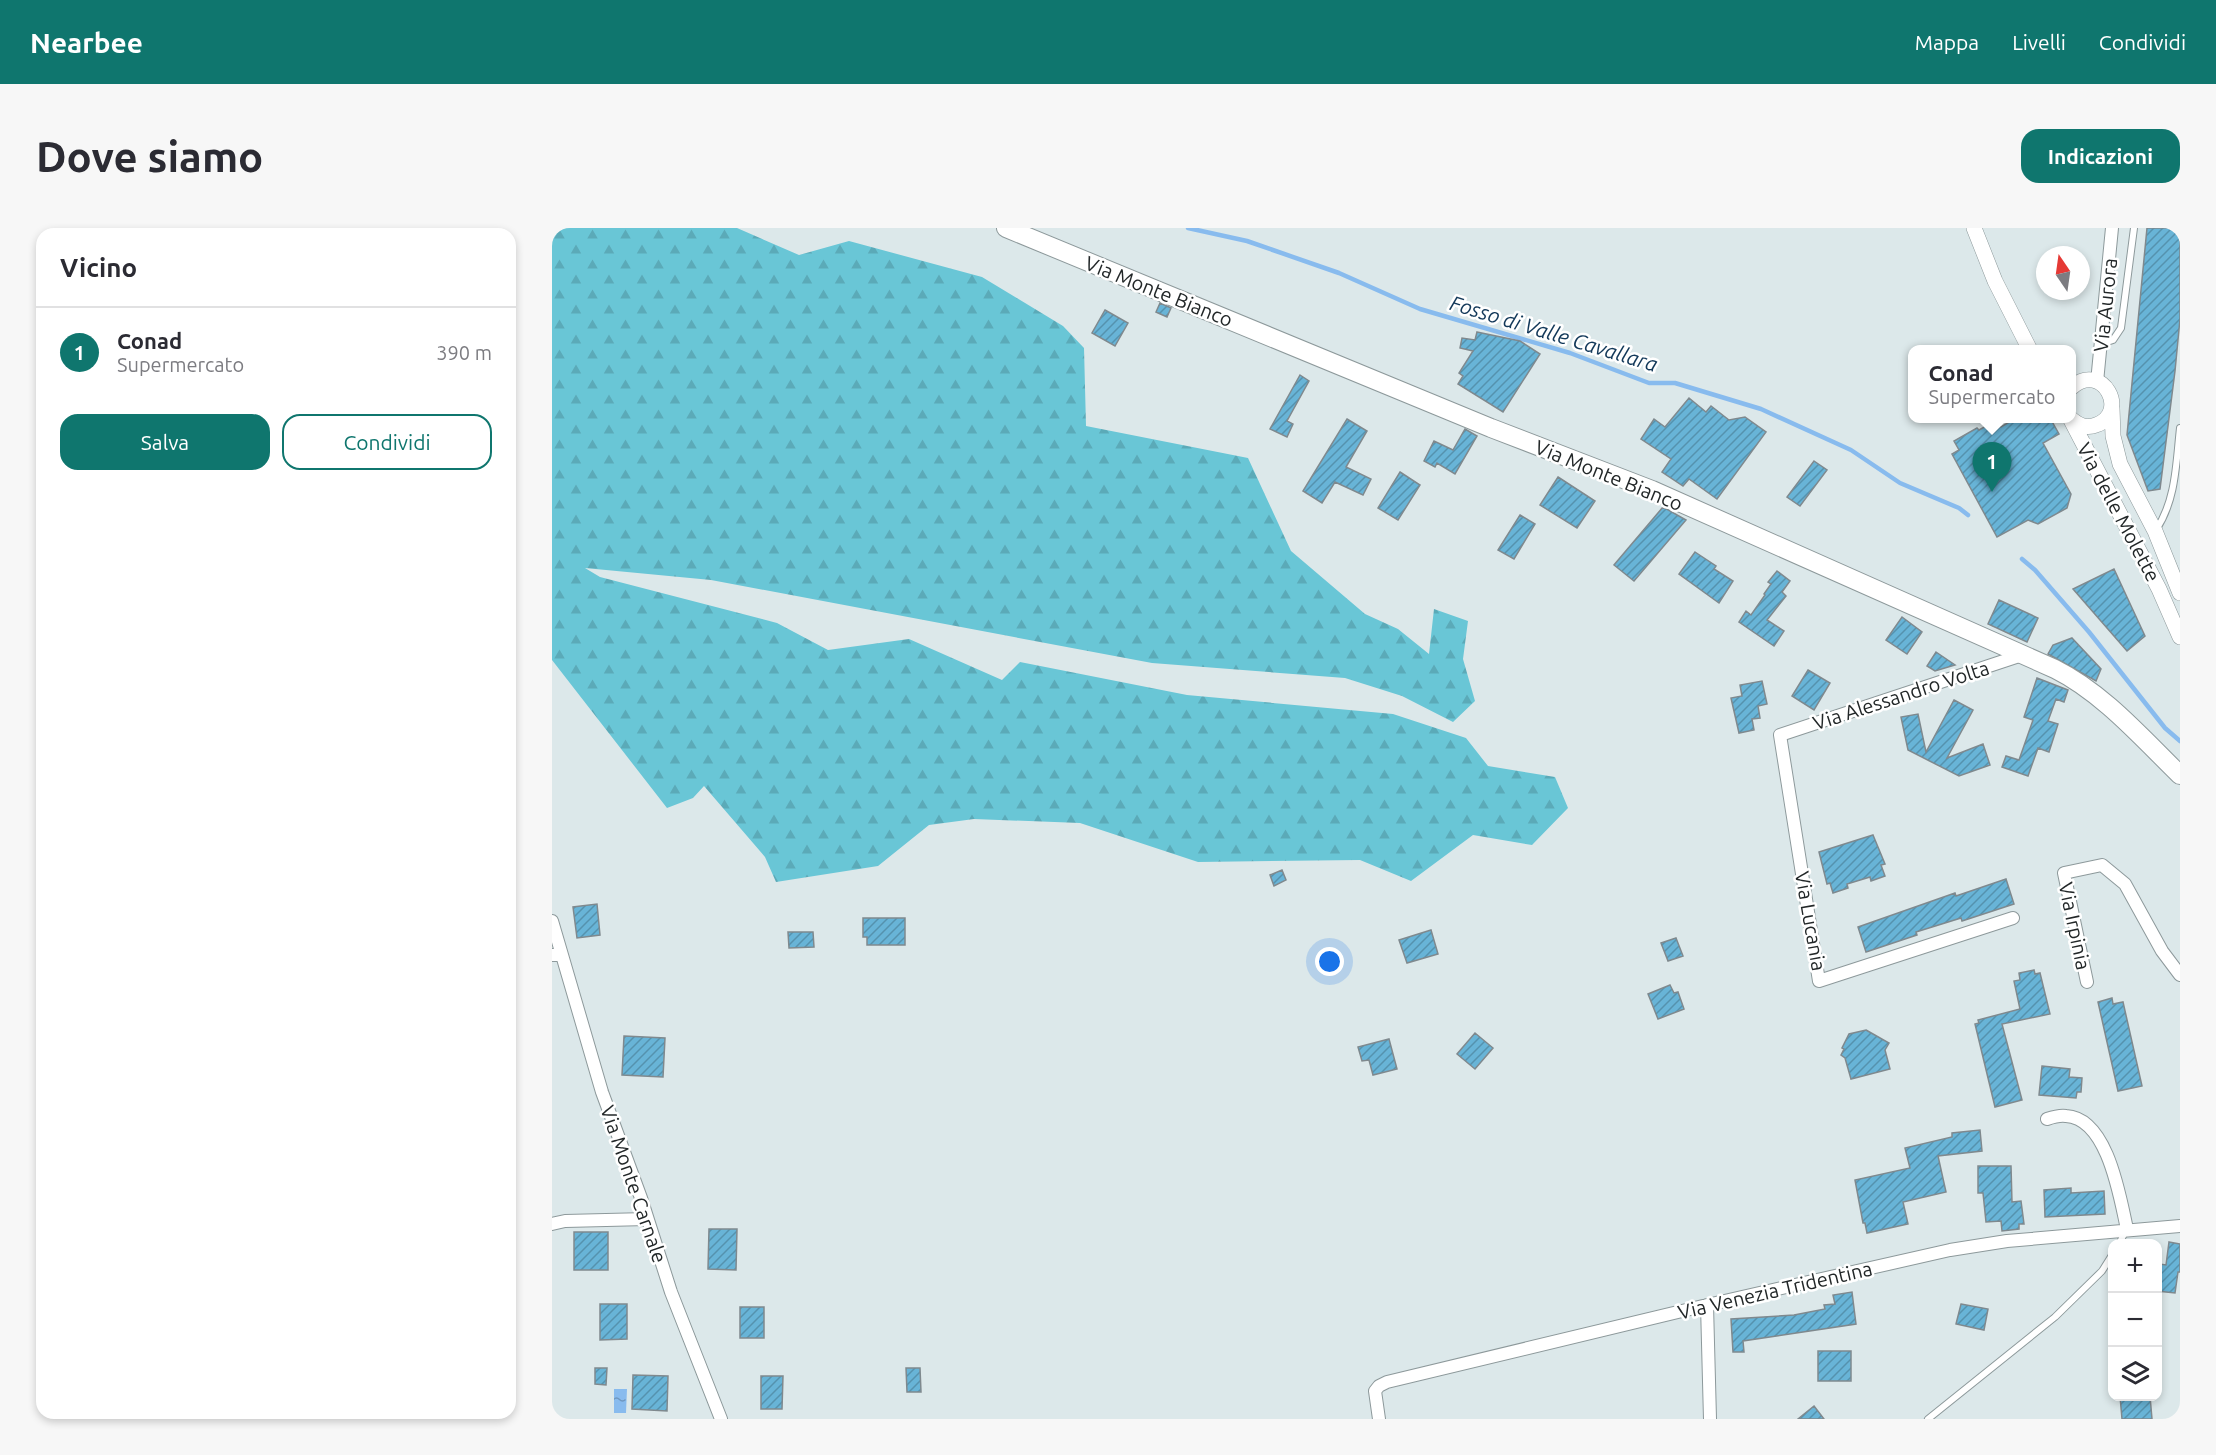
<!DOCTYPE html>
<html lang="it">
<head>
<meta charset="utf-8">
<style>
	:root { --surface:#fff; --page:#f7f7f7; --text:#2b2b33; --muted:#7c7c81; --line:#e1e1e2; --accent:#0f766e }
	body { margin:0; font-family:Ubuntu,sans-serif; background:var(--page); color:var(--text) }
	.controls { position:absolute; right:18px; bottom:18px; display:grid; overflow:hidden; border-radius:12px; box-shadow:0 3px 9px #0003 }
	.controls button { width:54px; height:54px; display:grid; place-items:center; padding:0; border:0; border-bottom:2px solid var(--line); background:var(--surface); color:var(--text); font:30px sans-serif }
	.compass { position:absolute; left:1484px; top:18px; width:54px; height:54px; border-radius:50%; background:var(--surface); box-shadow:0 3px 9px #0003; rotate:347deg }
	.you { position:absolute; left:778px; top:734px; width:21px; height:21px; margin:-15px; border:4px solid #fff; border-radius:50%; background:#1a73e8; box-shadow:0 0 0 9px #1a73e833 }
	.badge { display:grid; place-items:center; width:39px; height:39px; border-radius:50%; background:var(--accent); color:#fff; font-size:20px; font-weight:700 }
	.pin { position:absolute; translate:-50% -50px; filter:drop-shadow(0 2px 3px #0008) }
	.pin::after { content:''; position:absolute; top:32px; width:21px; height:18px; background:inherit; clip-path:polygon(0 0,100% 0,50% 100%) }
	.popup { position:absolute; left:1356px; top:117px; width:168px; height:78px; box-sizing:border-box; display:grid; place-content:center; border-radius:12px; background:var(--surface); filter:drop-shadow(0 2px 4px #0005); font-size:20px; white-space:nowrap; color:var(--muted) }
	.popup b { font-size:22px; color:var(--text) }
	.popup::after { content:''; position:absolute; left:50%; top:100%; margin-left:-12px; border:12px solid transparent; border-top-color:var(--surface) }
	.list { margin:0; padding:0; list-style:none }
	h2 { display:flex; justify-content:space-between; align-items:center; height:78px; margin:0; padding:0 24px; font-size:26px }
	h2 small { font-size:20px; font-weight:400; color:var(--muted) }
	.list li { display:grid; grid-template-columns:39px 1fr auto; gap:18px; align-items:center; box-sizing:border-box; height:90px; padding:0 24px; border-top:2px solid var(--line) }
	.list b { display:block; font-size:22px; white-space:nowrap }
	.list p { margin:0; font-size:20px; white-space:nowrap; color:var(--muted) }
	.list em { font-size:20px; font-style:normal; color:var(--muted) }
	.actions { display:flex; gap:12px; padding:18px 24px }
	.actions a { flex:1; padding:14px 0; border:2px solid var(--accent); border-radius:18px; text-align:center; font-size:21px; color:var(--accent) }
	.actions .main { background:var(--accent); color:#fff }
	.icon { flex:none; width:33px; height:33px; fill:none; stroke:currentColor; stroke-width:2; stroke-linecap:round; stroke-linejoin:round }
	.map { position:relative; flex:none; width:1628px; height:1191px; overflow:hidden; border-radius:18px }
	header { display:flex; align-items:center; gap:36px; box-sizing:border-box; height:84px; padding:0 30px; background:var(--accent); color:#fff }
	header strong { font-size:28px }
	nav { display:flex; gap:33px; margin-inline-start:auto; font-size:21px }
	.intro { display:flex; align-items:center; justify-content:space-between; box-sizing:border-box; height:144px; padding:0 36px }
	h1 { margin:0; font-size:42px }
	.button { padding:15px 27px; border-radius:18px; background:var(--accent); color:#fff; font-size:21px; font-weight:700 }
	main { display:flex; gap:36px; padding:0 36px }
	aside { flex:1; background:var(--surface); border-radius:18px; box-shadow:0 3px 9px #0003 }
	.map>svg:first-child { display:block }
</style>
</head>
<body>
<header>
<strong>Nearbee</strong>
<nav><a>Mappa</a><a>Livelli</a><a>Condividi</a></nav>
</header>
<div class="intro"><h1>Dove siamo</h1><a class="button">Indicazioni</a></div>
<main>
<aside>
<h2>Vicino<small></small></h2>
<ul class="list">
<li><span class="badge">1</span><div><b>Conad</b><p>Supermercato</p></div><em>390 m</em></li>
</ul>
<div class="actions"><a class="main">Salva</a><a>Condividi</a></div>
</aside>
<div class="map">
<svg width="1628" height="1191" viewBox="0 0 1628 1191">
	<defs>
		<pattern id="forest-firs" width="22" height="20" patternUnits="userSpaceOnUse" patternTransform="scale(1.5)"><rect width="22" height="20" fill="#69c6d6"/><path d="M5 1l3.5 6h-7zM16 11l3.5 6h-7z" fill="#5baab8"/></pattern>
		<pattern id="water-ripples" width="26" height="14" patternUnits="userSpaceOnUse" patternTransform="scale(1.5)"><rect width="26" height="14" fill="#8be"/><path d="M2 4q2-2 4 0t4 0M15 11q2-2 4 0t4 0" fill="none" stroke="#6f98c1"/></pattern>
		<pattern id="building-hatch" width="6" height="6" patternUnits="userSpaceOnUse" patternTransform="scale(1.5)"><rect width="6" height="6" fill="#68b4d7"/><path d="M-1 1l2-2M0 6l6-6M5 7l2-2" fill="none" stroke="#5592ae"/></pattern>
	</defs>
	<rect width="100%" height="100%" fill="#dce8ea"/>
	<path fill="url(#forest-firs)" d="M0 0H185L247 27 297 13 430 49 511 98 532 120 534 198 696 230 739 323 813 386 846 401 877 426 882 381 916 393 911 431 923 473 901 494 850 468 793 450 600 435 159 352 33 340 48 349 225 395 276 422 357 411 450 452 468 434 635 467 841 486 914 510 936 538 1003 549 1016 580 980 617 921 607 859 653 808 632 646 634 528 595 422 591 377 597 326 638 224 654 213 629 152 558 141 570 115 580 0 432Z"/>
	<path fill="url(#water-ripples)" d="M62 1161H75L74 1185H62Z"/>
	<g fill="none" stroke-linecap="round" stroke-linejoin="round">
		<path stroke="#8be" stroke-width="4.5" d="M636 0 695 13 787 45 868 81 1018 125 1097 155H1123L1209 181 1299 222 1348 255 1407 280 1416 287
			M1470 331 1483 342 1537 404 1613 500 1628 513"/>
	</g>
	<path fill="url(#building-hatch)" stroke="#7f898e" stroke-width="1.5" d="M1595 0H1628V91L1623 143 1608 261 1596 263 1575 207Z
		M608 75 619 80 615 89 604 84Z
		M553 82 576 95 563 118 540 105Z
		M925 104 968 113 988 126 951 184 906 156 911 148 907 145 921 123 908 120 910 110 923 112Z
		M748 147 757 153 735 193 741 196 735 209 718 201Z
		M1137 170 1154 184 1159 178 1177 192 1193 189 1214 204 1165 271 1137 251 1131 258 1110 244 1119 231 1089 211 1102 191 1113 199Z
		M1464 190H1498L1507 206 1491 215 1519 266 1515 280 1486 296 1476 292 1445 309 1400 226 1407 222 1402 213 1425 200 1427 202 1445 192 1449 199Z
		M795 191 815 203 794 239 819 251 811 267 783 254 770 275 751 263Z
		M913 201 925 208 903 246 885 235 883 239 872 233 882 213 901 222Z
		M1262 233 1275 242 1248 278 1235 269Z
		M848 244 868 257 846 292 826 280Z
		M1006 249 1043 273 1025 300 988 277Z
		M1111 279 1134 292 1082 353 1062 337Z
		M968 287 983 296 962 331 946 322Z
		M1143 324 1164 338 1162 341 1181 353 1167 375 1127 346Z
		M1562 341 1593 408 1575 423 1521 361Z
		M1225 343 1238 353 1230 364 1234 368 1215 392 1232 403 1222 418 1187 394 1194 383 1199 387 1213 367 1212 366 1219 356 1216 354Z
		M1447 372 1486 390 1475 414 1436 396Z
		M1350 389 1370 404 1355 426 1334 412Z
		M1520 410 1549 441 1544 453 1496 426 1501 417Z
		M1384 424 1403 437 1383 443 1375 438Z
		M1256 442 1278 455 1262 482 1240 468Z
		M1485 450 1516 462 1512 474 1504 471 1496 493 1506 496 1497 524 1486 520 1476 548 1450 539 1454 528 1467 532 1481 492 1472 489Z
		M1210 453 1215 476 1206 478 1208 490 1200 491 1202 502 1187 505 1179 470 1190 468 1188 457Z
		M1402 472 1421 482 1395 530 1431 516 1438 537 1407 548 1356 522 1349 489 1366 486 1374 524Z
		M1321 607 1333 636 1329 637 1333 648 1319 653 1318 649 1295 656 1296 660 1281 665 1278 655 1275 656 1267 624Z
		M730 642 734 652 722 658 718 647Z
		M1454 651 1462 676 1410 693 1409 690 1364 704 1365 707 1314 724 1306 699 1403 665 1404 668Z
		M45 676 48 707 25 710 21 679Z
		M311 690H353V717H315V709H311Z
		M879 702 886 726 855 735 847 712Z
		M236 704H261L262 719 237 720Z
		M1124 710 1131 728 1116 733 1109 715Z
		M1482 742 1483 746 1488 745 1498 786 1450 796 1470 872 1443 879 1423 796 1427 795 1426 792 1468 781 1462 753 1468 752 1467 745Z
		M1118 757 1122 765 1126 764 1132 781 1106 791 1096 766Z
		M1560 770 1561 776 1571 774 1590 858 1566 863 1546 774Z
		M1314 802 1337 815 1333 822 1338 841 1299 851 1293 830 1289 827 1292 821 1290 820 1297 806Z
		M923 805 941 820 923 841 905 826Z
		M72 808 113 810 111 849 70 847Z
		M837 811 845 841 821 847 817 832 810 833 806 819Z
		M1490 838 1518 841 1517 849 1530 850 1529 864H1525L1524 870 1487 867Z
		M1428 902 1430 923 1386 928 1394 964 1351 974 1356 996 1315 1005 1313 995H1311L1303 952 1358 940 1353 920 1400 909V905Z
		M1426 938H1459L1460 974 1469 973 1472 996H1467V1001L1450 1003 1449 993 1434 994 1431 965H1426Z
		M1519 960V965L1552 963 1553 986 1493 989 1492 962Z
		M157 1001H185L184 1042 156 1041Z
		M22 1004H56V1042H22Z
		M1617 1014 1628 1016V1044H1626L1623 1065 1605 1063 1608 1036 1614 1037Z
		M1300 1064 1304 1096 1191 1113 1192 1124H1181L1179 1091 1242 1087 1273 1081 1272 1077 1283 1076 1281 1067Z
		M48 1076H75V1111L48 1112Z
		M1409 1076 1436 1081 1432 1102 1404 1096Z
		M188 1079H212V1110H188Z
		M1266 1123H1299V1153H1266Z
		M43 1140H55L54 1157 43 1156Z
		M354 1140H368L369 1164H355Z
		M81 1147 116 1148 115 1183 80 1181Z
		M209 1148H231L230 1181H209Z
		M1568 1168H1598L1600 1191H1570Z
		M1262 1178 1272 1191H1246Z"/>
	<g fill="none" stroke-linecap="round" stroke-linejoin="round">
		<defs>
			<path id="service" d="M1549 116 1561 112 1569 100 1582 0
				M1604 302C1624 272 1624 236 1628 200
				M1567 1016 1573 1004
				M1376 1191 1503 1089 1550 1043 1560 1027"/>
			<path id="minor" d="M1545 154 1560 0
				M1461 690 1267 753 1228 507 1470 427
				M0 693 10 727
				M0 727H10L50 864 89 970 119 1064 169 1191
				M1535 754 1512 645 1550 637 1573 656 1610 723 1628 747
				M1495 891C1501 889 1507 887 1514 888 1556 890 1568 970 1575 1001
				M0 996 13 993 95 991
				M1155 1077 1158 1191
				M827 1191 823 1163 827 1158 835 1154 1155 1077 1398 1022 1455 1013 1628 998"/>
			<path id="tertiary" d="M1422 0 1443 53 1478 122
				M1560 180 1561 208 1568 236 1603 303 1628 365
				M1518 190C1526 197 1534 201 1544 197 1578 185 1551 133 1520 159
				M1519 192 1607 361 1628 409"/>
			<path id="secondary" d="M454 0 939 200 1100 262 1503 441C1551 465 1590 510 1628 547"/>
		</defs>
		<use href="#service" stroke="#8d999b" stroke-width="8"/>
		<use href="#minor" stroke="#8d999b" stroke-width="14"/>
		<use href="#tertiary" stroke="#8d999b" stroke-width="16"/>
		<use href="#secondary" stroke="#8d999b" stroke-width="20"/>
		<use href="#service" stroke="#fff" stroke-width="6"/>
		<use href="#minor" stroke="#fff" stroke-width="12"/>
		<use href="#tertiary" stroke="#fff" stroke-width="15"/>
		<use href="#secondary" stroke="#fff" stroke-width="18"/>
	</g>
	<g text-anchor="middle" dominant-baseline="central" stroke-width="5" stroke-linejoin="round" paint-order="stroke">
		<g font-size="20" fill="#222728" stroke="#fff">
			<text transform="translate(607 63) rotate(22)">Via Monte Bianco</text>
			<text transform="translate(1553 77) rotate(-84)">Via Aurora</text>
			<text transform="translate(1057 247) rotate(22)">Via Monte Bianco</text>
			<text transform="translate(1567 284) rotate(62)">Via delle Molette</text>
			<text transform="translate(1349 467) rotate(-18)">Via Alessandro Volta</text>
			<text transform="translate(1259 693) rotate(80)">Via Lucania</text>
			<text transform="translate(1523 698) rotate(78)">Via Irpinia</text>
			<text transform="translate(82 956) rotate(71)">Via Monte Carnale</text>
			<text transform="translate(1223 1062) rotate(-13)">Via Venezia Tridentina</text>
		</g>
		<g font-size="21" font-style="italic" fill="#123859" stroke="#fff">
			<text transform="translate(1002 105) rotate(17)">Fosso di Valle Cavallara</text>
		</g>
	</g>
</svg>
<div class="controls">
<button>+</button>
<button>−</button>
<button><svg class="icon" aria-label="layers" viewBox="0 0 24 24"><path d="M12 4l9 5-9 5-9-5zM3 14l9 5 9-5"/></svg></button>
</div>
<svg class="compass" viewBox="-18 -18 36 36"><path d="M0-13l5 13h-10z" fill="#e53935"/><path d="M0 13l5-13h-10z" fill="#7c7c81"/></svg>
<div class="you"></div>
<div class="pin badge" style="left:1440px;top:264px">1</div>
<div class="popup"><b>Conad</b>Supermercato</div>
</div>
</main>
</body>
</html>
